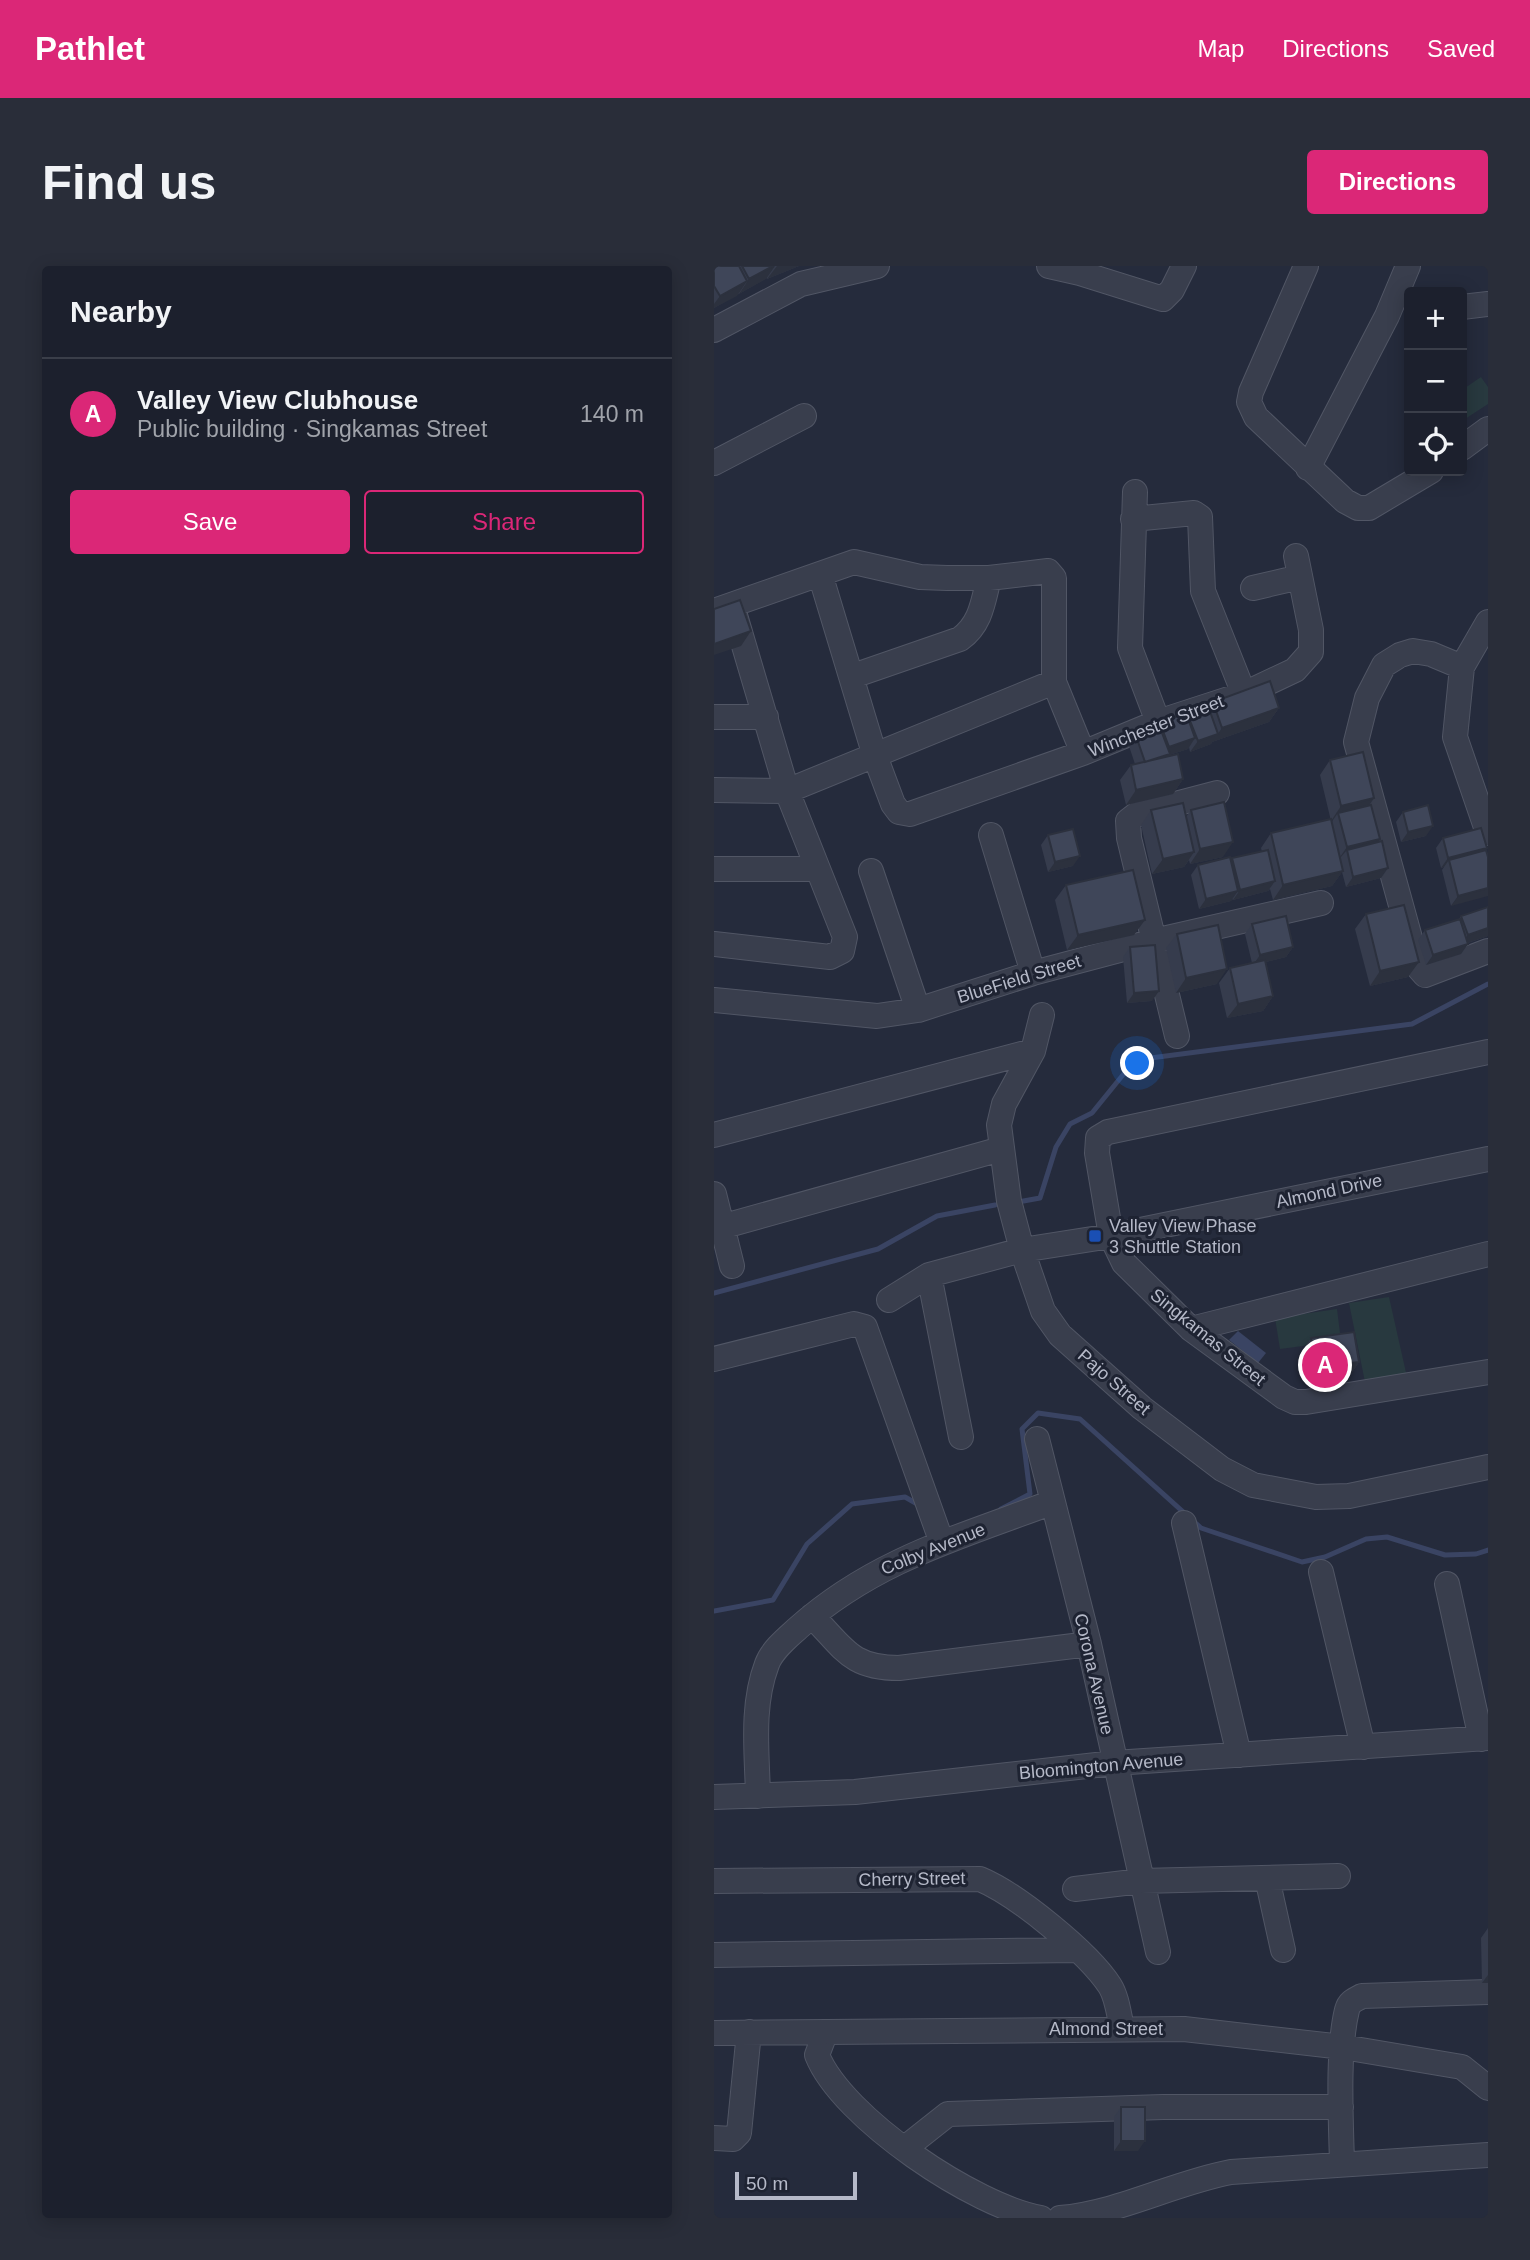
<!DOCTYPE html>
<html lang="en">
<head>
<meta charset="utf-8">
<style>
	:root { --surface:#1c202d; --page:#292d39; --text:#f1f3f6; --muted:#a0a3aa; --line:#3a3e49; --accent:#db2777 }
	body { margin:0; font-family:Helvetica,sans-serif; background:var(--page); color:var(--text) }
	.controls { position:absolute; right:21px; top:21px; display:grid; overflow:hidden; border-radius:7px; box-shadow:0 4px 18px #0003 }
	.controls button { width:63px; height:63px; display:grid; place-items:center; padding:0; border:0; border-bottom:2px solid var(--line); background:var(--surface); color:var(--text); font:35px sans-serif }
	.scale { position:absolute; left:21px; bottom:18px; width:122px; box-sizing:border-box; padding-left:7px; border:4px solid #b5b9c8; border-top:0; font-size:19px; line-height:24px; white-space:nowrap; color:#b5b9c8; -webkit-text-stroke:5px #1e2332; paint-order:stroke }
	.you { position:absolute; left:424px; top:798px; width:24px; height:24px; margin:-18px; border:5px solid #fff; border-radius:50%; background:#1a73e8; box-shadow:0 0 0 10px #1a73e833 }
	.badge { display:grid; place-items:center; width:46px; height:46px; border-radius:50%; background:var(--accent); color:#fff; font-size:23px; font-weight:700 }
	.pin { position:absolute; translate:-50% -50%; border:4px solid #fff; box-shadow:0 2px 7px #0006 }
	.list { margin:0; padding:0; list-style:none }
	h2 { display:flex; justify-content:space-between; align-items:center; height:91px; margin:0; padding:0 28px; font-size:30px }
	h2 small { font-size:23px; font-weight:400; color:var(--muted) }
	.list li { display:grid; grid-template-columns:46px 1fr auto; gap:21px; align-items:center; box-sizing:border-box; height:112px; padding:0 28px; border-top:2px solid var(--line) }
	.list b { display:block; font-size:26px; white-space:nowrap }
	.list p { margin:0; font-size:23px; white-space:nowrap; color:var(--muted) }
	.list em { font-size:23px; font-style:normal; color:var(--muted) }
	.actions { display:flex; gap:14px; padding:21px 28px }
	.actions a { flex:1; padding:16px 0; border:2px solid var(--accent); border-radius:7px; text-align:center; font-size:24px; color:var(--accent) }
	.actions .main { background:var(--accent); color:#fff }
	.icon { flex:none; width:38px; height:38px; fill:none; stroke:currentColor; stroke-width:2; stroke-linecap:round; stroke-linejoin:round }
	.map { position:relative; flex:none; width:774px; height:1952px; overflow:hidden; border-radius:7px }
	header { display:flex; align-items:center; gap:42px; box-sizing:border-box; height:98px; padding:0 35px; background:var(--accent); color:#fff }
	header strong { font-size:33px }
	nav { display:flex; gap:38px; margin-inline-start:auto; font-size:24px }
	.intro { display:flex; align-items:center; justify-content:space-between; box-sizing:border-box; height:168px; padding:0 42px }
	h1 { margin:0; font-size:49px }
	.button { padding:18px 32px; border-radius:7px; background:var(--accent); color:#fff; font-size:24px; font-weight:700 }
	main { display:flex; gap:42px; padding:0 42px }
	aside { flex:1; background:var(--surface); border-radius:7px; box-shadow:0 4px 18px #0003 }
	.map>svg:first-child { display:block }
</style>
</head>
<body>
<header>
<strong>Pathlet</strong>
<nav><a>Map</a><a>Directions</a><a>Saved</a></nav>
</header>
<div class="intro"><h1>Find us</h1><a class="button">Directions</a></div>
<main>
<aside>
<h2>Nearby<small></small></h2>
<ul class="list">
<li><span class="badge">A</span><div><b>Valley View Clubhouse</b><p>Public building · Singkamas Street</p></div><em>140 m</em></li>
</ul>
<div class="actions"><a class="main">Save</a><a>Share</a></div>
</aside>
<div class="map">
<svg width="774" height="1952" viewBox="0 0 774 1952">
	<rect width="100%" height="100%" fill="#252b3c"/>
	<path fill="#28393f" d="M767 111 774 121V138L748 155V124Z
		M675 1031 693 1111 651 1116 635 1037Z
		M623 1043 627 1075 566 1083 561 1052Z"/>
	<path fill="#3a4463" d="M524 1065 552 1087 544 1097 515 1074Z"/>
	<g fill="none" stroke-linecap="round" stroke-linejoin="round">
		<path stroke="#3a4463" stroke-width="5" d="M304 936 326 932 342 881 356 858 378 847 421 794 698 758 774 718
			M0 1027 164 983 223 950 281 939
			M287 1243 316 1228 308 1163 324 1147 366 1153 487 1262 588 1296 611 1291 652 1273 673 1271 731 1289 762 1288 774 1284
			M0 1345 59 1334 93 1278 138 1238 191 1231 205 1239"/>
		<defs>
			<path id="minor" d="M335 0 366 7 449 33 458 24 470 0
				M592 0 537 126 535 136 542 151 631 235 644 242H655L717 205
				M748 41 774 38
				M0 64 87 18 163 0
				M748 182 774 163
				M0 197 90 150
				M594 202 673 50 694 0
				M421 226 416 382 444 456
				M419 253 480 247 486 251 489 325 530 428
				M106 308 161 490 179 538 185 546 196 548 369 487 444 456 530 428 581 404 597 386V364L582 290
				M539 322 586 311
				M0 345 140 296 206 311 233 312H275L334 305 340 312V416L369 487
				M774 356 748 401 741 471 774 567
				M748 401 717 388 699 385 686 389 670 399 653 432 642 476 704 701 711 709 774 685
				M139 410 246 373C267 358 269 336 275 312
				M0 451H52
				M0 524 73 525 340 416
				M277 569 319 707
				M0 603H102
				M157 605 204 744
				M0 678 116 691 128 685 131 671 73 525 20 346
				M0 734 163 750 204 744 319 707 440 675 607 637
				M328 749 319 785 290 838 285 859 295 935 308 984 329 1045 346 1069 428 1142 508 1203 539 1219 602 1231 635 1230 774 1201
				M463 770 415 572 414 555 423 548 503 527
				M774 786 394 866 384 872 383 887 397 970 410 997 477 1063 570 1131 581 1136H592L774 1106
				M0 869 319 785
				M0 928 18 1000
				M0 963 287 883
				M215 1009 247 1171
				M175 1034 215 1009 308 984 397 970 774 893
				M477 1063 774 988
				M0 1093 140 1058 151 1061 228 1277
				M323 1173 375 1378 444 1686
				M470 1257 525 1489
				M607 1306 649 1481
				M733 1318 767 1473
				M98 1350C130 1382 136 1402 185 1402L375 1378
				M44 1530C43 1486 37 1440 53 1398 58 1384 73 1372 84 1362 160 1294 246 1271 339 1236
				M0 1531 141 1526 400 1497 774 1472
				M553 1612 569 1684
				M0 1615 266 1613C302 1628 374 1686 396 1720 403 1731 405 1749 408 1762
				M361 1623 427 1615 624 1610
				M0 1689 363 1684
				M0 1767 470 1763 629 1781 748 1801 774 1822
				M111 1768 103 1789C128 1852 262 1941 327 1952
				M0 1872 19 1873 25 1867 35 1766
				M191 1882 234 1848 449 1841H627
				M628 1898C627 1856 623 1784 633 1744 635 1736 640 1734 648 1730L774 1726
				M346 1952C405 1947 459 1917 517 1906L774 1889"/>
		</defs>
		<use href="#minor" stroke="#515665" stroke-width="26"/>
		<use href="#minor" stroke="#393e4d" stroke-width="24"/>
	</g>
	<path fill="#363c4d" d="M0 0H85L53 13V12L0 42Z
		M499 436 565 442 555 456 498 476 497 478 476 486 475 481 474 483 455 489 454 491 469 513 459 528 412 539 406 514 417 499 421 498 414 477 421 467 445 459 446 457 494 442Z
		M616 494 660 532 655 540 666 573 664 576 674 602 667 612 632 621 628 606 618 620 559 634 556 623 554 625 519 634 518 633 517 635 485 643 477 609 484 599 516 595 518 592 548 586 547 582 557 567 617 557 619 554 617 555 606 509Z
		M437 544 472 551 477 544 509 591 476 598 475 594 470 601 438 608 427 559Z
		M689 546 712 570 687 576 682 556Z
		M334 569 359 600 334 606 327 579Z
		M729 572 771 585 774 591 737 640 728 604 730 601 727 602 722 582Z
		M352 619 420 669 353 684 341 634Z
		M774 641V670L754 677 747 688 712 699 704 674 711 664 745 653 747 650Z
		M652 648 694 711 656 720 641 663Z
		M538 658 579 681 572 691 552 696 559 730 549 745 513 752 505 717 516 702 538 697 531 668Z
		M463 668 503 718 462 727 452 682Z
		M416 681 438 735 413 737 409 691Z
		M597 1072 645 1096 635 1111 591 1116 587 1087Z
		M774 1662V1717H768L767 1672Z
		M407 1841 424 1885H400V1851Z"/>
	<path fill="#2c313e" d="M59 0H61L52 13 25 28 35 13Z
		M63 0H85L53 13Z
		M33 15 23 30 0 42V38L6 30Z
		M37 365 27 380 0 389V378Z
		M565 442 555 456 498 476 497 478 476 486 484 475 503 469 508 462Z
		M481 472 474 483 455 489 449 498 431 496 449 490 455 481Z
		M469 513 459 528 412 539 422 524Z
		M660 532 650 547H624L619 554 617 555 627 540Z
		M719 560 712 570 687 576 694 566Z
		M666 573 659 583 633 584 627 591H626L633 581Z
		M519 576 509 591 476 598 486 583Z
		M773 582 765 592 735 594 730 601 727 602 734 592Z
		M480 586 470 601 438 608 449 593Z
		M366 590 359 600 334 606 341 596Z
		M674 602 667 612 632 621 639 611Z
		M629 605 618 620 559 634 569 619Z
		M561 615 554 625 519 634 526 624Z
		M774 622V630L737 640 744 630Z
		M524 625 517 635 485 643 492 633Z
		M431 654 420 669 353 684 364 669Z
		M774 662V670L747 679 754 669Z
		M754 678 747 688 712 699 719 689Z
		M579 681 572 691 539 699 546 689Z
		M705 696 694 711 656 720 666 705Z
		M513 703 503 718 462 727 472 712Z
		M445 725 438 735 413 737 420 727Z
		M559 730 549 745 513 752 524 738Z
		M645 1096 635 1111 591 1116 601 1101Z
		M774 1709V1717H768Z
		M407 1875H431L424 1885H400Z"/>
	<path fill="#3f4659" stroke="#2c313e" stroke-width="2" d="M0 0H25L33 15 6 30 0 20Z
		M28 0H59L35 13Z
		M26 334 37 365 0 378V343Z
		M556 415 565 442 508 462 499 436Z
		M494 440 504 468 484 475 473 447Z
		M472 447 481 472 455 481 446 457Z
		M445 459 456 488 431 496 421 467Z
		M649 486 660 532 627 540 616 494Z
		M464 488 469 513 422 524 417 499Z
		M510 536 519 576 486 583 477 544Z
		M469 537 480 586 449 593 437 544Z
		M657 539 666 573 633 581 624 547Z
		M714 539 719 560 694 566 689 546Z
		M617 553 629 605 569 619 557 567Z
		M767 562 773 582 734 592 729 572Z
		M359 563 366 590 341 596 334 569Z
		M668 575 674 602 639 611 633 584Z
		M554 584 561 615 526 624 518 592Z
		M772 584 774 591V622L744 630 735 594Z
		M516 591 524 625 492 633 484 599Z
		M419 604 431 654 364 669 352 619Z
		M690 639 705 696 666 705 652 648Z
		M774 641V662L754 669 747 650Z
		M572 650 579 681 546 689 538 658Z
		M746 653 754 678 719 689 711 664Z
		M504 659 513 703 472 712 463 668Z
		M441 679 445 725 420 727 416 681Z
		M551 694 559 730 524 738 516 702Z
		M640 1066 645 1096 601 1101 597 1072Z
		M407 1841H431V1875H407Z"/>
	<rect fill="#1a4fb4" stroke="#1e2332" stroke-width="2.5" x="374" y="963" width="14" height="14" rx="3.5"/>
	<g text-anchor="middle" dominant-baseline="central" stroke-width="6" stroke-linejoin="round" paint-order="stroke">
		<g font-size="18" fill="#b5b9c8" stroke="#1e2332">
			<text transform="translate(442 460) rotate(-21)">Winchester Street</text>
			<text transform="translate(305 713) rotate(-17)">BlueField Street</text>
			<text transform="translate(615 925) rotate(-12)">Almond Drive</text>
			<text transform="translate(494 1071) rotate(39)">Singkamas Street</text>
			<text transform="translate(400 1116) rotate(41)">Pajo Street</text>
			<text transform="translate(219 1283) rotate(-22)">Colby Avenue</text>
			<text transform="translate(380 1408) rotate(77)">Corona Avenue</text>
			<text transform="translate(387 1500) rotate(-5)">Bloomington Avenue</text>
			<text transform="translate(198 1613) rotate(-1)">Cherry Street</text>
			<text x="392" y="1763">Almond Street</text>
		</g>
		<g font-size="18" fill="#b5b9c8" stroke="#1e2332" text-anchor="start">
			<text x="395" y="960">Valley View Phase<tspan x="395" dy="21">3 Shuttle Station</tspan></text>
		</g>
	</g>
</svg>
<div class="controls">
<button>+</button>
<button>−</button>
<button><svg class="icon" aria-label="locate" viewBox="0 0 24 24"><circle cx="12" cy="12" r="6"/><path d="M12 2v4M12 18v4M2 12h4M18 12h4"/></svg></button>
</div>
<div class="scale">50 m</div>
<div class="you"></div>
<div class="pin badge" style="left:611px;top:1099px">A</div>
</div>
</main>
</body>
</html>
